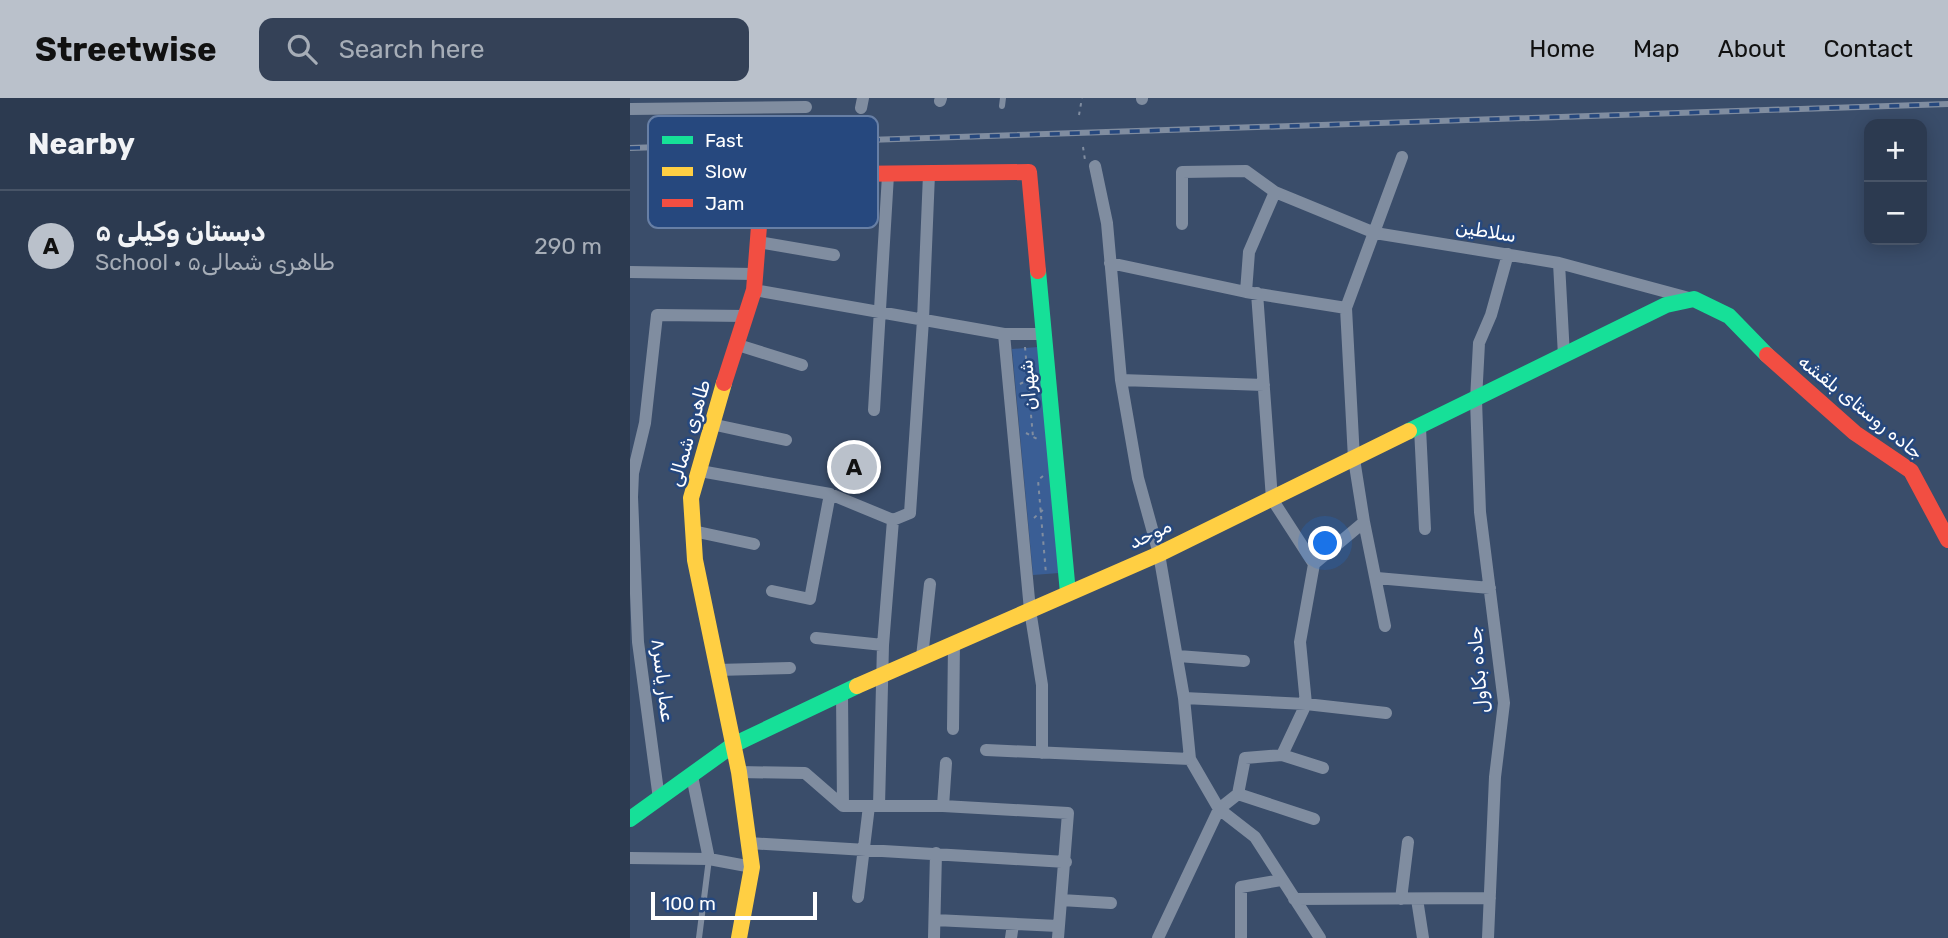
<!DOCTYPE html>
<html lang="en">
<head>
<meta charset="utf-8">
<style>
	:root { --surface:#2c3a50; --page:#344157; --text:#f1f3f6; --muted:#a6adb7; --line:#485467; --accent:#bac1cb }
	body { margin:0; font-family:Rubik,Vazirmatn,sans-serif; background:var(--page); color:var(--text) }
	.controls { position:absolute; right:21px; top:21px; display:grid; overflow:hidden; border-radius:14px; box-shadow:0 4px 18px #0003 }
	.controls button { width:63px; height:63px; display:grid; place-items:center; padding:0; border:0; border-bottom:2px solid var(--line); background:var(--surface); color:var(--text); font:35px sans-serif }
	.scale { position:absolute; left:21px; bottom:18px; width:166px; box-sizing:border-box; padding-left:7px; border:4px solid #fff; border-top:0; font-size:19px; line-height:24px; white-space:nowrap; color:#fff; -webkit-text-stroke:5px #26487e; paint-order:stroke }
	.you { position:absolute; left:696px; top:446px; width:24px; height:24px; margin:-18px; border:5px solid #fff; border-radius:50%; background:#1a73e8; box-shadow:0 0 0 10px #1a73e833 }
	.badge { display:grid; place-items:center; width:46px; height:46px; border-radius:50%; background:var(--accent); color:#111; font-size:23px; font-weight:700 }
	.pin { position:absolute; translate:-50% -50%; border:4px solid #fff; box-shadow:0 2px 7px #0006 }
	.list { margin:0; padding:0; list-style:none }
	h2 { display:flex; justify-content:space-between; align-items:center; height:91px; margin:0; padding:0 28px; font-size:30px }
	h2 small { font-size:23px; font-weight:400; color:var(--muted) }
	.list li { display:grid; grid-template-columns:46px 1fr auto; gap:21px; align-items:center; box-sizing:border-box; height:112px; padding:0 28px; border-top:2px solid var(--line) }
	.list b { display:block; font-size:26px; white-space:nowrap }
	.list p { margin:0; font-size:23px; white-space:nowrap; color:var(--muted) }
	.list em { font-size:23px; font-style:normal; color:var(--muted) }
	.icon { flex:none; width:38px; height:38px; fill:none; stroke:currentColor; stroke-width:2; stroke-linecap:round; stroke-linejoin:round }
	.map { position:relative; flex:none; width:1318px; height:840px; overflow:hidden }
	header { display:flex; align-items:center; gap:42px; box-sizing:border-box; height:98px; padding:0 35px; background:var(--accent); color:#111 }
	header strong { font-size:33px }
	nav { display:flex; gap:38px; margin-inline-start:auto; font-size:24px }
	.search { width:490px; height:63px; background:var(--page); display:flex; align-items:center; gap:18px; box-sizing:border-box; padding:0 24px; border-radius:14px; color:var(--muted); font-size:26px }
	main { display:flex }
	aside { flex:1; background:var(--surface) }
	.map>svg:first-child { display:block }
</style>
</head>
<body>
<header>
<strong>Streetwise</strong>
<div class="search"><svg class="icon" aria-label="search" viewBox="0 0 24 24"><circle cx="10" cy="10" r="6"/><path d="M15 15l6 6"/></svg>Search here</div>
<nav><a>Home</a><a>Map</a><a>About</a><a>Contact</a></nav>
</header>
<main>
<aside>
<h2>Nearby<small></small></h2>
<ul class="list">
<li><span class="badge">A</span><div><b>دبستان وکیلی ۵</b><p>School · طاهری شمالی۵</p></div><em>290 m</em></li>
</ul>
</aside>
<div class="map">
<svg width="1318" height="840" viewBox="0 0 1318 840">
	<rect width="100%" height="100%" fill="#3a4d6a"/>
	<path fill="#3a5e95" d="M408 249 429 475 403 477 382 251Z"/>
	<g fill="none" stroke-linecap="round" stroke-linejoin="round">
		<path stroke="#808da0" stroke-width="2" stroke-dasharray="3.5 5" stroke-linecap="butt" d="M449 17 452 0
			M453 49 455 62
			M395 249 403 339
			M390 286 403 279
			M396 335 409 342
			M413 378 408 382 416 476
			M404 420 416 409"/>
		<path stroke="#808da0" stroke-width="6" d="M372 8 373 0
			M69 840 79 761"/>
		<path stroke="#808da0" stroke-width="12" d="M512 1V0
			M310 3 311 0
			M231 10 233 0
			M0 11 176 9
			M465 68 477 125 491 282 508 380 529 456 554 600 560 661 589 711 625 739 690 840
			M552 126V74L616 73 645 94 745 135 929 165 1059 200
			M128 144 204 157
			M480 165 616 194 716 210 724 361 734 424 684 466 670 544 676 606 652 657 615 660 608 696 589 711 528 840
			M929 165 934 258
			M0 174 124 176
			M124 192 374 236H414
			M616 194 619 154 645 94
			M627 195 642 401 684 466
			M716 210 772 59
			M374 236 400 512 412 587V655
			M108 247 172 267
			M491 282 634 287
			M244 312 258 77
			M81 326 156 342
			M790 330 795 431
			M70 373 200 396 263 422 280 415 293 222 299 76
			M734 424 755 528
			M63 433 124 446
			M747 480 860 490
			M142 493 180 501 200 396
			M186 540 253 547
			M548 558 614 563
			M292 559 300 486
			M87 572 160 570
			M212 595 213 708
			M554 600 676 606 756 615
			M323 631 324 545
			M356 652 560 661
			M652 657 693 670
			M109 674 175 675 213 708
			M62 678 79 761
			M608 696 684 721
			M29 701 8 544 2 399 3 375 15 325 27 217 116 218
			M213 708H313L438 715 428 840
			M249 708 253 547 263 422
			M313 708 316 665
			M119 745 436 764
			M0 760 79 761 122 769
			M228 799 239 708
			M664 801 860 800
			M771 801 778 744
			M787 801 793 840
			M431 802 481 805
			M305 822 428 828
			M304 840 306 755
			M381 840 383 826
			M611 840V789L651 782
			M858 840 865 679 874 605 850 414 846 302 849 245 861 217 878 156"/>
		<path stroke="#16e098" stroke-width="16" d="M408 173 438 495
			M779 333 1036 207 1064 201 1099 218 1137 257
			M0 721 103 647 227 588"/>
		<path stroke="#ffcf43" stroke-width="16" d="M94 285 61 400 65 462 109 674 122 769 109 840
			M227 588 529 456 779 333"/>
		<path stroke="#f24e42" stroke-width="16" d="M1137 257 1225 335 1281 373 1318 442
			M94 285 124 192 133 77 399 74 408 173"/>
		<defs>
			<path id="rail" d="M0 50 1318 6"/>
		</defs>
		<use href="#rail" stroke="#808da0" stroke-width="6"/>
		<use href="#rail" stroke="#26487e" stroke-width="3.5" stroke-dasharray="10" stroke-linecap="butt"/>
	</g>
	<g text-anchor="middle" dominant-baseline="central" stroke-width="5" stroke-linejoin="round" paint-order="stroke">
		<g font-size="19" fill="#fff" stroke="#26487e">
			<text transform="translate(856 133) rotate(9)">سلاطین</text>
			<text transform="translate(398 287) rotate(-95)">شهران</text>
			<text transform="translate(1231 309) rotate(39)">جاده روستای بلقشه</text>
			<text transform="translate(59 335) rotate(-74)">طاهری شمالی</text>
			<text transform="translate(520 436) rotate(-25)">موحد</text>
			<text transform="translate(848 572) rotate(-95)">جاده بکاول</text>
			<text transform="translate(33 582) rotate(83)">عمار یاسر۸</text>
		</g>
	</g>
	<rect x="18" y="18" width="230" height="112" rx="10" fill="#26487e" stroke="#677fa5" stroke-width="2"/>
	<rect x="32" y="38" width="31" height="8" fill="#16e098"/>
	<rect x="32" y="69" width="31" height="9" fill="#ffcf43"/>
	<rect x="32" y="101" width="31" height="8" fill="#f24e42"/>
	<g font-size="19" fill="#fff">
		<text x="75" y="49">Fast</text>
		<text x="75" y="80">Slow</text>
		<text x="75" y="112">Jam</text>
	</g>
</svg>
<div class="controls">
<button>+</button>
<button>−</button>
</div>
<div class="scale">100 m</div>
<div class="you"></div>
<div class="pin badge" style="left:224px;top:369px">A</div>
</div>
</main>
</body>
</html>
